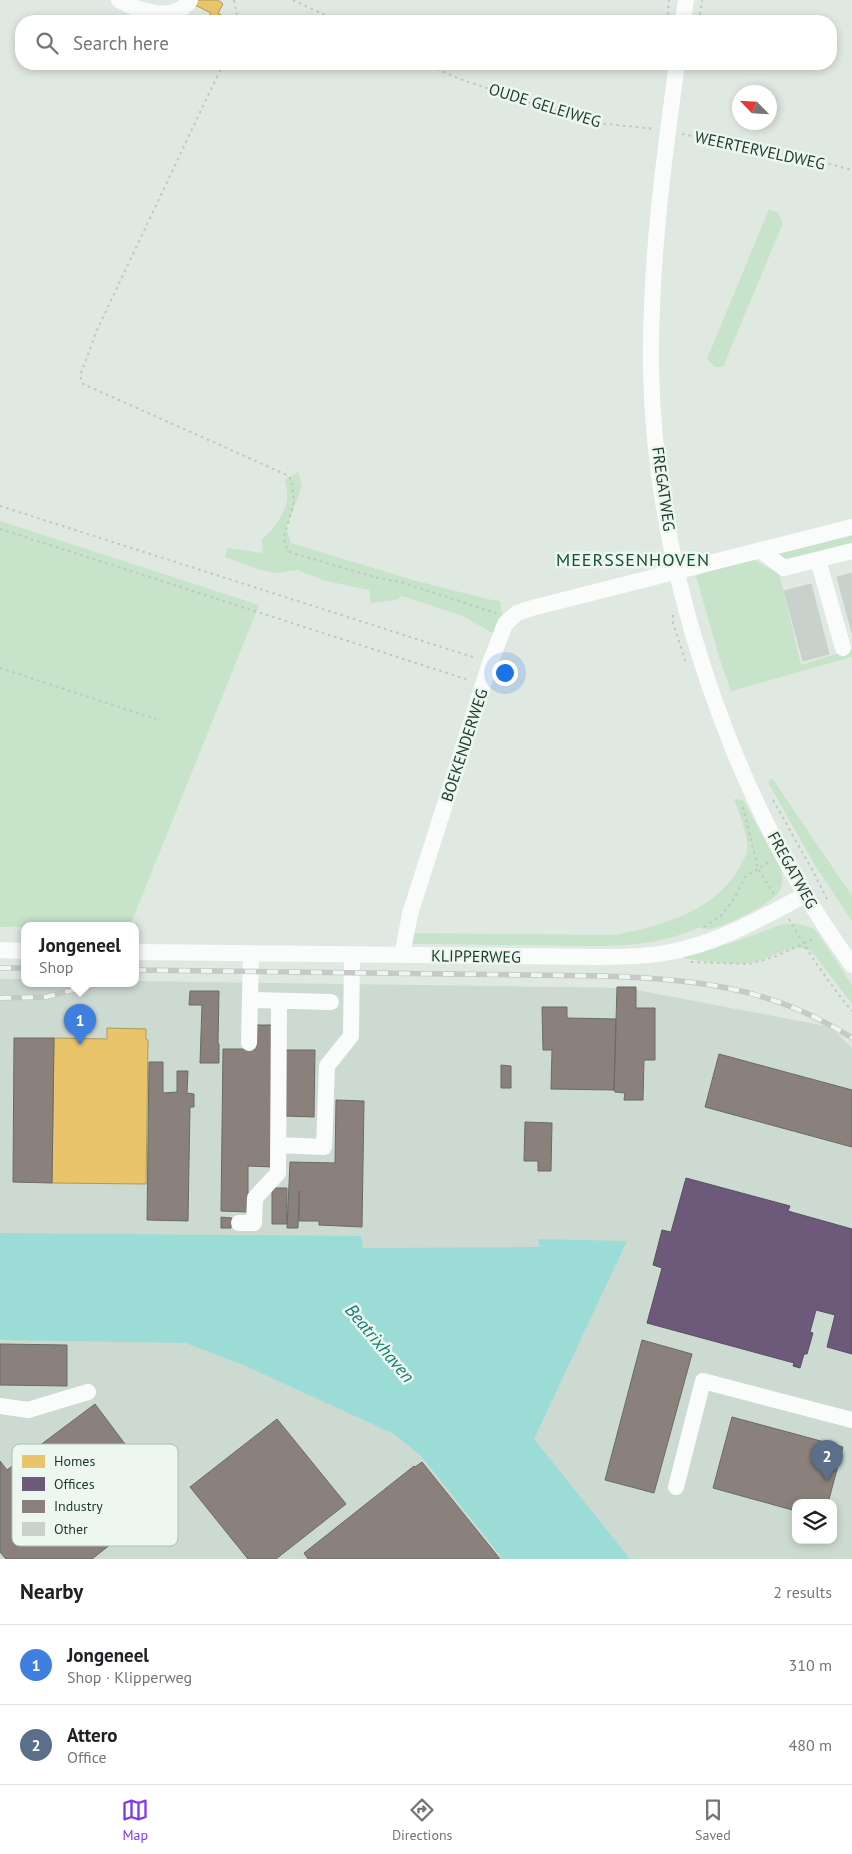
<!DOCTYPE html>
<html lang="en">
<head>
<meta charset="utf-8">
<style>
	:root { --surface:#fff; --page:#f2f2f2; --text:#202124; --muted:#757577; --line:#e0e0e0; --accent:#7c3aed }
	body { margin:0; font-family:"PT Sans",sans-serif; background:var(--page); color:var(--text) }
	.controls { position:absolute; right:15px; bottom:15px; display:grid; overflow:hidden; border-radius:10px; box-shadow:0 2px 8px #0003 }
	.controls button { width:45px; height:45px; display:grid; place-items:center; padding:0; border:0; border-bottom:1px solid var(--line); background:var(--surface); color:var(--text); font:25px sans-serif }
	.compass { position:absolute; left:732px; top:85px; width:45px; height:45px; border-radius:50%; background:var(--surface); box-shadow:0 2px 8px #0003; rotate:295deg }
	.you { position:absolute; left:504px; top:672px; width:18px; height:18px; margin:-12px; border:4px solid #fff; border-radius:50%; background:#1a73e8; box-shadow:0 0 0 8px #1a73e833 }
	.badge { display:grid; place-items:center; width:32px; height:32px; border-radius:50%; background:var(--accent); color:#fff; font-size:16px; font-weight:700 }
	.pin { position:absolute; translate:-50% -41px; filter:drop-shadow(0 1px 2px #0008) }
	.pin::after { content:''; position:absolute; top:26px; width:18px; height:15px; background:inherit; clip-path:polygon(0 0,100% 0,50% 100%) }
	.popup { position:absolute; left:21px; top:922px; width:118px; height:65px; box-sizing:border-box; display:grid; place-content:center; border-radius:10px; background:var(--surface); filter:drop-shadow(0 1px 4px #0005); font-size:16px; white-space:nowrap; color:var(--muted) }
	.popup b { font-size:19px; color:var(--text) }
	.popup::after { content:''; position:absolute; left:50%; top:100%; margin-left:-10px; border:10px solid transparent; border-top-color:var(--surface) }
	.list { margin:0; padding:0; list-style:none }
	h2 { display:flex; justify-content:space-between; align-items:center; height:65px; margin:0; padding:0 20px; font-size:21px }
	h2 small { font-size:16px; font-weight:400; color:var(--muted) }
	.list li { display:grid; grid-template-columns:32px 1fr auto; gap:15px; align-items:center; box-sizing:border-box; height:80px; padding:0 20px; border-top:1px solid var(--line) }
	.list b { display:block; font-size:19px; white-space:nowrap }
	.list p { margin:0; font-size:16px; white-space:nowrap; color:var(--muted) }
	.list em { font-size:16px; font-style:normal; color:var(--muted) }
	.icon { flex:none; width:28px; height:28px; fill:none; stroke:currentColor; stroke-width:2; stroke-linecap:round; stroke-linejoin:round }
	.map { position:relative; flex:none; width:852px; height:1559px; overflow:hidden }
	.search { position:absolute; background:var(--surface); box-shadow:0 2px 8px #0003; left:15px; right:15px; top:15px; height:55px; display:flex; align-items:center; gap:12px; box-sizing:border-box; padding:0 18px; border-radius:20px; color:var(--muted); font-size:19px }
	.sheet { height:225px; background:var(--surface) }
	nav { display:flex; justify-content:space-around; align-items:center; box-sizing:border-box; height:70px; border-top:1px solid var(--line); background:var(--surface); font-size:14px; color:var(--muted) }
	nav a { display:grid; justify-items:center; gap:2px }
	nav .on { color:var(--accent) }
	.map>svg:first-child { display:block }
</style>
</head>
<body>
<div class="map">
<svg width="852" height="1559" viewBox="0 0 852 1559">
	<rect width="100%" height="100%" fill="#e0e8e2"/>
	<path fill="#cddad1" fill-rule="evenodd" d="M0 979H25V984H135V981L626 988 831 1027 852 1048V1559H0ZM796 1503H833V1540H796Z"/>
	<path fill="#c7e3c9" d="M769 209 778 213 783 223 723 367H715L707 359Z
		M298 472 302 486 286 528 291 543 413 580 487 599 500 601 502 615 494 634 463 616 402 596 395 600 371 603 369 590 322 580 298 570 277 573 264 571 225 557 227 548 263 553 262 539C273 531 285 514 287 500 288 494 286 486 285 480Z
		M0 521 259 605 130 926 0 927Z
		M852 531V544L781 561 769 552Z
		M752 559 779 573 801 665 852 649V657L731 691 720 660 696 576 705 571Z
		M772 778 852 896V921L813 862 768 782Z
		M734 799 743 800 781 869C783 877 783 885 779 892 771 904 721 930 707 929 704 929 702 928 700 927 648 951 591 946 535 945 488 945 441 944 395 944L400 933 615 935C661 926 714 912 739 868 741 863 747 856 747 851 749 837 739 812 734 799Z
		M795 923 813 928 819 935 852 985V1004L812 952C793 940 774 958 754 962 731 966 703 961 681 958L732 943 780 925Z"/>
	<path fill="#9bdcd6" d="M0 1233 361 1236 363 1248 540 1247 538 1239 627 1241 534 1439 630 1559H503L421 1456 394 1434 248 1367 186 1343 0 1340Z"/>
	<path fill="#e9c46a" stroke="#ac9b57" d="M198 0H218L223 4 218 13 230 21H218L209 15 211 13 195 5Z
		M107 1028 146 1029V1039L148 1040 146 1184 52 1183 54 1038 107 1039Z"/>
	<path fill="#6d597a" stroke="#555063" d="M686 1178 790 1206 788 1211 852 1229V1354L827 1347 835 1315 816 1310 810 1332 813 1333 807 1354H804L800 1368 793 1366 794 1363 647 1323 662 1268 653 1265 662 1230 671 1232Z"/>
	<path fill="#8a817c" stroke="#696c64" d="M617 987H636V1008H655V1060H644L643 1100H624L625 1093 615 1092 614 1090Z
		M190 991H219L218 1043 219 1044V1063H200L202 1005H189Z
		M542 1007H567V1018L616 1019 614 1090 551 1089 552 1050H543Z
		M256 1025H276L273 1167 248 1166V1212L221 1211 223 1049H256Z
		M14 1038H54L52 1183 13 1182Z
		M285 1050H315L314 1117 284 1116Z
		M719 1054 852 1090V1147L705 1107Z
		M149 1062H163V1093L177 1092V1071H188L187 1093 194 1094V1107H190L188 1221 147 1220Z
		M501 1065 511 1066V1088H501Z
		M336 1100 364 1101 362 1227 319 1225V1221H299V1191L298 1228H287L290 1162 335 1163Z
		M525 1122 552 1123 551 1171H538V1161H524Z
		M272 1188H287V1224H272Z
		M221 1217 232 1218 231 1228H221Z
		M642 1340 692 1354 654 1493 605 1480Z
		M0 1344 67 1345V1386L0 1385Z
		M95 1404 167 1500 92 1559H6L0 1552V1461L7 1470Z
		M732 1417 843 1447 828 1503H796V1511L713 1488Z
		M277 1419 346 1504 276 1559H248L190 1487Z
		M422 1462 500 1559H308L304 1553 414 1466 415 1467Z"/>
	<path fill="#c8d1cb" stroke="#c8d1cb" d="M852 573V633L837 577Z
		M811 584 829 654 803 661 784 591Z"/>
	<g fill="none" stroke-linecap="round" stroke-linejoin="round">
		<path stroke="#bdc8c2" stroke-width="2" stroke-dasharray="2.5 4" stroke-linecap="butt" d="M234 0 238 21
			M293 0 338 21
			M667 21 669 0
			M699 21 702 0
			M223 64 97 330 80 376 83 384 287 475 292 481 294 503 284 537 287 550 292 553 378 578 404 583 496 613
			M425 64 460 79 531 103 597 123 655 129
			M682 134 830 164 852 170
			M0 506 476 658
			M0 529 469 680
			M673 615V623L686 663
			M0 668 156 719
			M773 800 814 873 828 901
			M743 807 758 869 775 896
			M789 919C807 951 828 982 852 1011
			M704 927 722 915 735 897 745 877 772 860
			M691 962 749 964 774 957 816 938"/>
		<path stroke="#fafcfb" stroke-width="16" d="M119 0C139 11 174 24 190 0
			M683 21 686 0
			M677 64C663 164 650 265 651 366 654 570 732 801 852 965
			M760 550 784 568 852 551
			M818 560 843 648
			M0 950 25 951
			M135 952 600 957C621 957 643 957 665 953 715 945 761 918 805 895
			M402 955 410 914 490 663 505 624 517 613 532 608 852 527
			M251 1000 331 1002
			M249 1043 251 954
			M278 1145 324 1147 327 1066 351 1036 352 955
			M239 1223H254L255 1198 278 1173 279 1001
			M0 1406 28 1410 88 1392
			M676 1487 703 1381 852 1420"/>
		<defs>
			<path id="rail" d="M0 968H25
				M135 970 603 976C695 979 772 987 852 1038
				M0 998 46 997 97 984"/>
		</defs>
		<use href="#rail" stroke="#c5c9c7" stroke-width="5.5"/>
		<use href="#rail" stroke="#edf7f0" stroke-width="4" stroke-dasharray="11" stroke-linecap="butt"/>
	</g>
	<g text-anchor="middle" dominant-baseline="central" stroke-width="5" stroke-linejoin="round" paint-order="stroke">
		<g font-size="16" fill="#1d3b2c" stroke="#edf7f0">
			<text transform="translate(545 105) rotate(17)">OUDE GELEIWEG</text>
			<text transform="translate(760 150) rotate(12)">WEERTERVELDWEG</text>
			<text transform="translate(664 489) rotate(82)">FREGATWEG</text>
			<text transform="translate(464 745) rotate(-72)">BOEKENDERWEG</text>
			<text transform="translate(793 870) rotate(61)">FREGATWEG</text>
			<text transform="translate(476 956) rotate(1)">KLIPPERWEG</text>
		</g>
		<g font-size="18" letter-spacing="1" fill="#174f35" stroke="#edf7f0">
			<text x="633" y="559">MEERSSENHOVEN</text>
		</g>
		<g font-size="18" font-style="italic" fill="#117d77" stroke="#edf7f0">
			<text transform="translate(380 1343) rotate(50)">Beatrixhaven</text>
		</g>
	</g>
	<rect x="12" y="1444" width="166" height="102" rx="8" fill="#edf7f0" stroke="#afbfb5" stroke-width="1"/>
	<rect x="22" y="1455" width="23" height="13" fill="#e9c46a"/>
	<rect x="22" y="1477" width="23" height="14" fill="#6d597a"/>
	<rect x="22" y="1500" width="23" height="13" fill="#8a817c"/>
	<rect x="22" y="1522" width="23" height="14" fill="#c8d1cb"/>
	<g font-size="14" fill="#1d3b2c">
		<text x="54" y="1466">Homes</text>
		<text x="54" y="1489">Offices</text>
		<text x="54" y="1511">Industry</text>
		<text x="54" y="1534">Other</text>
	</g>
</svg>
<div class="controls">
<button><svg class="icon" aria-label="layers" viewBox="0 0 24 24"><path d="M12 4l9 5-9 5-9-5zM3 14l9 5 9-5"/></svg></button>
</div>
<svg class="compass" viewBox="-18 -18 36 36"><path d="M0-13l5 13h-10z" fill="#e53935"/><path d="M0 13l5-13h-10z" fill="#757577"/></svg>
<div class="you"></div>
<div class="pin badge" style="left:80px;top:1045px;background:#3f7fe0">1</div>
<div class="popup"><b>Jongeneel</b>Shop</div>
<div class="pin badge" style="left:827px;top:1481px;background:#5c6f8a">2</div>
<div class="search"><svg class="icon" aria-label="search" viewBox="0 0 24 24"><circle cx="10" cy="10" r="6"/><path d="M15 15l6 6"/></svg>Search here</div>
</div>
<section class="sheet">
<h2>Nearby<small>2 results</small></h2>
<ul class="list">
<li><span class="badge" style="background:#3f7fe0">1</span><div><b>Jongeneel</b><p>Shop · Klipperweg</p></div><em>310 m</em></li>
<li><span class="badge" style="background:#5c6f8a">2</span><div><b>Attero</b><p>Office</p></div><em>480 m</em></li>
</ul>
</section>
<nav>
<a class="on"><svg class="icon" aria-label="map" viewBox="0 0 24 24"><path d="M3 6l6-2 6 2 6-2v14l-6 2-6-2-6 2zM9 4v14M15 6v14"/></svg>Map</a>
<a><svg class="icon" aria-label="directions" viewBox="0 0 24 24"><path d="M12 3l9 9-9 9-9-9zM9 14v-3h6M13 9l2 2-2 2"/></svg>Directions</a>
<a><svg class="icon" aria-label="saved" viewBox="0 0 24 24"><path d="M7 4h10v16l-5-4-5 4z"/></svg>Saved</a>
</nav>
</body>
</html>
